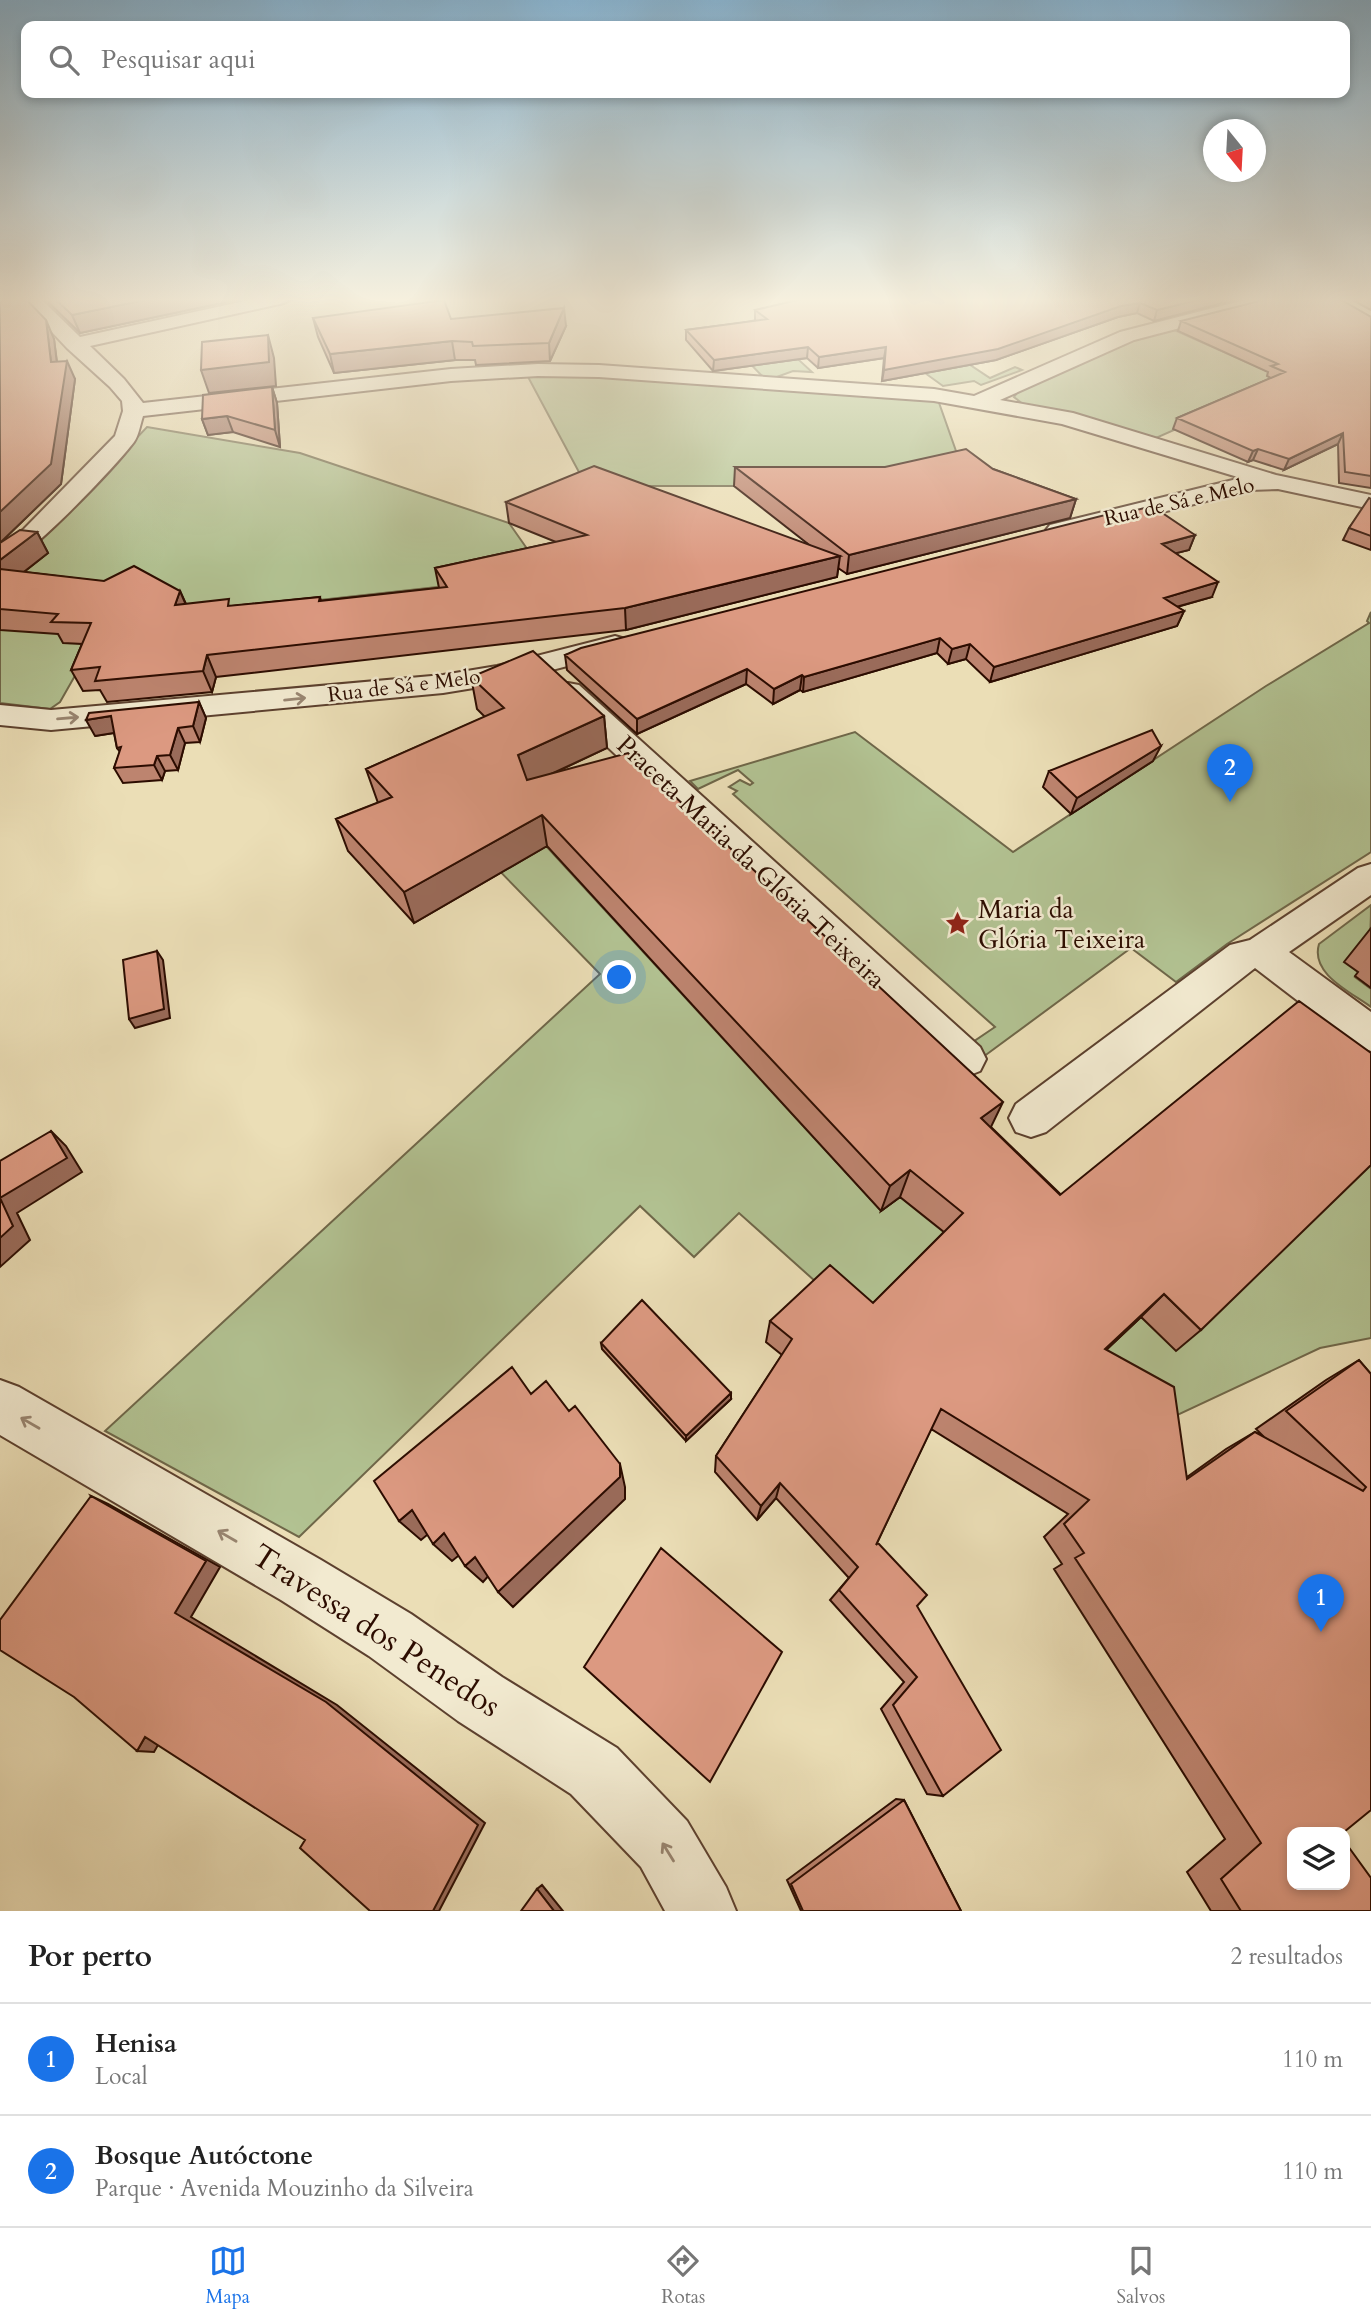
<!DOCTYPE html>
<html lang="pt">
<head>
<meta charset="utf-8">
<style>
	:root { --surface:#fff; --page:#f6f6f6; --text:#222; --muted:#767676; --line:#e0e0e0; --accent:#1a73e8 }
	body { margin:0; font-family:Cardo,serif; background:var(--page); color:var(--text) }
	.controls { position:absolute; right:21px; bottom:21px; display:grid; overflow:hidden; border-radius:14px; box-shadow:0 4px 10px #0003 }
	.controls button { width:63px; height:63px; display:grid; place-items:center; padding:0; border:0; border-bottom:2px solid var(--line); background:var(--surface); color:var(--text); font:35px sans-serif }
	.compass { position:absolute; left:1203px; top:119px; width:63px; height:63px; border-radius:50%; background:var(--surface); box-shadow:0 4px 10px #0003; rotate:162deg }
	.you { position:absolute; left:620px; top:978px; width:24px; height:24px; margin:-18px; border:5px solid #fff; border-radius:50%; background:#1a73e8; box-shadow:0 0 0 10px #1a73e833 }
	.badge { display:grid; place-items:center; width:46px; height:46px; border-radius:50%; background:var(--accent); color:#fff; font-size:23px; font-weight:700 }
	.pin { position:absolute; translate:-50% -58px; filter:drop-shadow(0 2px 4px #0008) }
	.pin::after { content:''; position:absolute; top:37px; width:24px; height:21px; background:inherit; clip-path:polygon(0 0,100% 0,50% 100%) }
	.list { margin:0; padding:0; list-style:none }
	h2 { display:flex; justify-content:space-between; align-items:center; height:91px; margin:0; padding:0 28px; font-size:30px }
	h2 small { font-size:23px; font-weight:400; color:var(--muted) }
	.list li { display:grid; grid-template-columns:46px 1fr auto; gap:21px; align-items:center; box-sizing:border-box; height:112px; padding:0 28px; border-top:2px solid var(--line) }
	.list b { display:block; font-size:26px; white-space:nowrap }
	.list p { margin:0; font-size:23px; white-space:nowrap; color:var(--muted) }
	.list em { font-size:23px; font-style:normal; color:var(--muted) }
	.icon { flex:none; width:38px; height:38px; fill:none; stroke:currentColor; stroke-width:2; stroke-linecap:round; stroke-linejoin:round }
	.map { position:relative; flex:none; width:1371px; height:1911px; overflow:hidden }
	.search { position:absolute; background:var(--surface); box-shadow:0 4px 10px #0003; left:21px; right:21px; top:21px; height:77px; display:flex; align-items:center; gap:18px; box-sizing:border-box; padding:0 24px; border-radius:14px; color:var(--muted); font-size:26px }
	.sheet { height:315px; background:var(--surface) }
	nav { display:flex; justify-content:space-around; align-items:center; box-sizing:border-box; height:98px; border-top:2px solid var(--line); background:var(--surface); font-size:19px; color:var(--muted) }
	nav a { display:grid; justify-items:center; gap:4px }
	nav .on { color:var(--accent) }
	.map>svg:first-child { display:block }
</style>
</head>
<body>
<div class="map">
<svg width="1371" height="1911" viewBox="0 0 1371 1911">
	<rect width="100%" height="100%" fill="#ebdeb6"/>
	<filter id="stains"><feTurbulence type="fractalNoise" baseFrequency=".00286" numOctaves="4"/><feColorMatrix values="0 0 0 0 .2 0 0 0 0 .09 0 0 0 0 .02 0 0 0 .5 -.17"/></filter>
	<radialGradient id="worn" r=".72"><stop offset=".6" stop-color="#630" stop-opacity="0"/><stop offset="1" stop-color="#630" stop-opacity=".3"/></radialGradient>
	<path fill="#b2c292" stroke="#6f6749" stroke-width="2" d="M869 298 990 378 1015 367 1022 370 981 385 974 381 943 386 828 303Z
		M755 320 762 326 812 372 793 371 774 378 763 377 717 329Z
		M1172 329 1287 380 1156 438 1078 415 1024 405 1014 397 1018 392 1139 338Z
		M527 375H582L867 393 938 400 962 468 879 486H595L588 489Z
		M147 427 300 453 509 523 542 570 440 589 437 587 201 613 93 644 60 702 50 709 0 703V630H3C8 596 13 561 41 539Z
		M1371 612V852L1227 944 1176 982 1131 948 983 1057 970 1044 995 1027 733 794 737 791 729 787 740 780 750 785 753 783 738 770 698 789 690 781 855 732 1013 852 1266 686 1369 623 1367 621Z
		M536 835 881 1211 900 1197C965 1250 1038 1307 1113 1343L1141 1317 1371 1163V1338L1320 1348 1171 1418 864 1325 739 1213 694 1257 640 1206 299 1537 105 1431 600 974 484 855Z
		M1371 905C1371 928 1371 960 1355 977L1371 989V1007C1351 992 1310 974 1319 944Z"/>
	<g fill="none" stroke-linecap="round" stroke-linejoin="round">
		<defs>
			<path id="street" d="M20 298H40L80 337 258 298H293L284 303 90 346 124 379 143 403 451 369 538 364 599 365 934 389 974 396 1120 332 1252 298H1283L1280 302 1134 340 1000 400 1073 413 1276 475 1371 495V509L1278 489 1250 490 1059 538 1050 535 1046 530 1050 525 1241 478 1062 424 934 401 599 377 538 376 451 381 143 416C140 425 139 435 134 442 115 467 26 561 0 568V547L24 529 115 436 123 411 122 401 110 387 67 348Z
				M615 636 625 639 629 645 625 651 498 684 443 693 51 730 0 725V705L51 710 443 675 497 666Z
				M568 683 579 685 980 1047 986 1059 980 1071 965 1077 950 1071 557 699 553 692 557 685Z
				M1371 864V895L1289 952 1371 1012V1051L1357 1046 1255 968 1046 1132 1031 1137 1016 1132 1009 1118 1016 1104 1230 945 1250 940 1358 868Z
				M0 1380 19 1387 321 1560 411 1614 502 1677 617 1748 687 1821 726 1887 736 1911H665L641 1867 571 1794 458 1721 369 1656 281 1600 0 1435Z"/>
		</defs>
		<use href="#street" stroke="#5c402e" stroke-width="4"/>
		<use href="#street" fill="#f2ead0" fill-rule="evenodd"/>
	</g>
	<path fill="#bd846f" stroke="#2c0c00" stroke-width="2" d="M0 298 54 339 57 362 75 379 61 484 2 541 37 532 48 553 24 572 180 591 186 604 232 606 320 597 321 601 439 588 435 568 556 542 509 523 506 502 808 544 734 486 735 467 993 469 1076 499 1070 518 847 574 838 568 837 577 626 630 216 677 212 692 107 702 100 690 83 691 71 670 82 644 63 643 58 634 0 630Z
		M44 298H245L80 333Z
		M1241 298 1154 321 1137 313 1118 317 996 360 882 381 884 358 818 368 807 358 713 371 686 340V330L756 321 755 320V310Z
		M1349 298H1371V310Z
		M1371 317V488L1339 483 1338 444 1284 470 1253 460 1248 462 1173 429 1177 418 1271 378 1267 376 1268 372 1178 331 1181 321Z
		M313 318 451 319 566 326 550 361 476 365 475 360H455L334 373 318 337Z
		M272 387 277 403 280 447 233 432 208 435 202 419Z
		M1371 499V550L1343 540 1349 528Z
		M1110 517 1195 535 1189 550 1176 553 1212 597 1177 607 1184 611 1177 626 990 682 966 659 948 664 937 653 803 692 800 690 773 704 746 684 637 734 567 670 565 655Z
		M471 677 604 716 607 748 554 773 991 1127 1201 1330 1176 1351 1141 1317 1106 1350 1187 1477 1226 1449 1255 1432 1264 1437 1256 1429 1326 1380 1359 1360 1371 1374V1810L1292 1832 1371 1911H1211L1187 1872 1225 1839 1054 1569 1062 1564 1044 1537 1068 1514 931 1429 876 1545 917 1606 943 1796 927 1794 881 1709 904 1682 830 1600 849 1578 776 1498 757 1520 715 1472 716 1456 782 1355 766 1342 770 1321 873 1303 944 1232 900 1197 881 1211 547 846 414 923 348 851 336 819 378 803 366 769 485 717 477 709Z
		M199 702 206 718 200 742 185 743 178 770 165 771 162 780 123 783 114 768 120 752 117 748 114 733 95 736Z
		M1153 761 1071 814 1043 787 1049 771Z
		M1371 928V988L1355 976 1358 972 1344 962Z
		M601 1343 731 1399 686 1441 602 1349Z
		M896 1799 904 1800 961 1911H801L787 1880Z"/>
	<path fill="#9a6b5a" stroke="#2c0c00" stroke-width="2" d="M155 298H245L80 333 72 315Z
		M1206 298H1241L1154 321 1157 310Z
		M1140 303 1137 313 1118 317 996 360 882 381 884 370 1121 306Z
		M564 308 566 326 550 361 549 343Z
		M46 320 54 339 59 381 51 362Z
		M268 335 274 358 276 386 209 393 201 370Z
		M452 341 455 360 334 373 330 354Z
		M808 347 807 358 713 371 714 360Z
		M886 347 884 358 818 368 819 357Z
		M67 361 75 379 61 484 0 543V512Z
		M272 387 277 403 280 447 275 430Z
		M227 416 233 432 208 435 202 419Z
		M1343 433 1338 444 1284 470 1289 459Z
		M1258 449 1253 460 1248 462 1253 451Z
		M1076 499 1070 518 847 574 849 555Z
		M37 532 48 553 2 589 0 587V560Z
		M1195 535 1189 550 1157 558 1162 544Z
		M840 556 837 577 626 630 625 608Z
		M1218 582 1212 597 1158 612 1164 598Z
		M180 591 189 612 175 605Z
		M1184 611 1177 626 990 682 994 667Z
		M940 638 937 653 803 692 804 677Z
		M970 644 966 659 948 664 952 649Z
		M207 655 216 677 212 692 203 671Z
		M747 669 746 684 637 734V719Z
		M802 675 800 690 773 704 774 689Z
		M199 702 206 718 200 742 193 726Z
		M111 716 120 732 95 736 86 720Z
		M604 716 607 748 523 787 518 755Z
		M178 728 185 743 178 770 170 755Z
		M1161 746 1153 761 1071 814 1077 798Z
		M157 756 165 771 162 780 154 765Z
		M542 815 547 846 414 923 404 892Z
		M157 951 163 960 170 1018 135 1028 129 1019Z
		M1003 1102 990 1129 981 1118Z
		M51 1131 66 1146 82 1172 17 1213 30 1240 0 1267V1198Z
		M910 1170 900 1197 881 1211 890 1186Z
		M1164 1294 1141 1317 1085 1370 1105 1349Z
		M731 1393V1399L686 1441V1436Z
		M620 1464 625 1487V1499L513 1607 498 1592Z
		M780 1483 776 1498 757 1520 761 1506Z
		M91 1496 108 1504 220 1567 191 1617 337 1705 485 1823 439 1911H433L175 1613Z
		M412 1510 433 1530 421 1540 399 1521Z
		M444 1533 463 1552 452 1561 433 1544Z
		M475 1557 491 1573 483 1582 465 1566Z
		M145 1737 162 1738 154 1752 137 1751Z
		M542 1885 563 1911H554L537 1889Z"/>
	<path fill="#dc9981" stroke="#2c0c00" stroke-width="2" d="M0 298H25L46 320 51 362 67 361 51 464 0 512Z
		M54 298H155L72 315Z
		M806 298H1206L1157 310 1140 303 1121 306 998 349 884 370 886 347 819 357 808 347 714 360 686 330 767 319 755 310Z
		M1271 298H1338L1371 317V476L1345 472 1343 433 1289 459 1258 449 1253 451 1177 418 1285 372 1271 366 1278 364 1181 321Z
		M444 300 451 319 564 308 549 343 473 346 472 342 452 341 330 354 313 318Z
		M268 335 269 362 201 370 202 342Z
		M272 387 275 430 227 416 202 419 203 395Z
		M966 449 993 469 1076 499 849 555 735 467H885Z
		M594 466 840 556 625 608 207 655 203 671 95 681 100 667 71 670 91 623 51 622 58 614 0 609V569L104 581 134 566 180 591 175 605 229 599 228 606 320 597 319 601 447 587 435 568 587 535 506 502Z
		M1369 498 1371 499V536L1349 528Z
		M1152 506 1195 535 1162 544 1218 582 1164 598 1184 611 994 667 970 644 952 649 940 638 804 677 802 675 774 689 747 669 637 719 565 655 581 648 1105 515 1110 517Z
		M20 530 37 532 0 560V543Z
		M533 651 604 716 518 755 527 780 628 753 1003 1102 981 1118 1060 1195 1299 1001 1371 1053V1165L1201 1330 1164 1294 1105 1349 1174 1387 1187 1479 1255 1432 1363 1491 1366 1487 1286 1411 1359 1360 1371 1374V1810L1344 1832H1292V1885H1345V1842L1371 1878V1911H1241L1221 1879 1261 1843 1075 1558 1084 1553 1064 1524 1089 1500 941 1409 876 1545 878 1543 927 1595 917 1606 1001 1750 943 1796 893 1705 917 1677 839 1590 858 1567 780 1483 761 1506 716 1456 792 1339 770 1321 830 1265 873 1303 963 1213 910 1170 890 1186 542 815 404 892 336 819 392 797 366 769 504 708 471 677Z
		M199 702 193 726 178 728 170 755 157 756 154 765 114 768 121 747 117 748 111 716 86 720 89 713Z
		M1152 730 1161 746 1077 798 1049 771Z
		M157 951 164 1009 129 1019 123 960Z
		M51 1131 67 1158 0 1198 13 1226 0 1238V1161Z
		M642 1300 731 1393 686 1436 601 1343Z
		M512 1367 531 1394 546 1381 569 1411 575 1406 620 1464V1477L498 1592 475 1557 465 1566 444 1533 433 1544 412 1510 399 1521 374 1481Z
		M91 1496 206 1561 175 1613 326 1702 478 1825 433 1911H370L300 1848 305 1840 145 1737 137 1751 74 1697 0 1650V1620Z
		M661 1548 782 1652 710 1782 584 1667Z
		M904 1800 961 1911H803L791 1884Z
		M537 1889 554 1911H521Z"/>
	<defs><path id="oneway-shaft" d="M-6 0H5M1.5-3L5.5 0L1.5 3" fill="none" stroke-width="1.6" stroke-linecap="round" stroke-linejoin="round" transform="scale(1.75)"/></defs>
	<g stroke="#998672">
		<use href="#oneway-shaft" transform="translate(295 699) rotate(-6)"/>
		<use href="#oneway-shaft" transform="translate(68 718) rotate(-5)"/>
		<use href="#oneway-shaft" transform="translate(30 1423) rotate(-150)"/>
		<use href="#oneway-shaft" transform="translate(227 1536) rotate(-150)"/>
		<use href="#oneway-shaft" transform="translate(668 1852) rotate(-122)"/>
	</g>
	<linearGradient id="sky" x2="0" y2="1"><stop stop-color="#89b6d4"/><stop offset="0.53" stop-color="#f6f0de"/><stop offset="1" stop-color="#f6f0de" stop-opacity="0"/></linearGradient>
	<rect width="1371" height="566" fill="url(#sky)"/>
	<defs>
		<symbol id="sight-bare" viewBox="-9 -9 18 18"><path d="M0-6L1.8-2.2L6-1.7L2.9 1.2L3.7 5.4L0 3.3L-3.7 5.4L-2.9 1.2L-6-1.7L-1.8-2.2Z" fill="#8f2418" stroke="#f2ead0" stroke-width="2.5" paint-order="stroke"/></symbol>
	</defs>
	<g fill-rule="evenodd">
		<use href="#sight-bare" x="940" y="906" width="35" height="35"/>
	</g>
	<g text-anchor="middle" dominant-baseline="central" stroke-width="5" stroke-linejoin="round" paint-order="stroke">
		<g font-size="21" fill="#2c0c00" stroke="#f2ead0">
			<text transform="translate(1179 502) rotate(-13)">Rua de Sá e Melo</text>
			<text transform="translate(404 686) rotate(-7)">Rua de Sá e Melo</text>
		</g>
		<g font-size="26" fill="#2c0c00" stroke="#f2ead0">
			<text transform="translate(751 862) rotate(43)">Praceta Maria da Glória Teixeira</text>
		</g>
		<g font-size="26" fill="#2c0c00" stroke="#f2ead0" text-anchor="start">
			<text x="978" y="909">Maria da<tspan x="978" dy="30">Glória Teixeira</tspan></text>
		</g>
		<g font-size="32" fill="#2c0c00" stroke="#f2ead0">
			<text transform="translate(376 1631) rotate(33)">Travessa dos Penedos</text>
		</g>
	</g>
	<rect width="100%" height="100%" filter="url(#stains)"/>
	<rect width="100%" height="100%" fill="url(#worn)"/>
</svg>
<div class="controls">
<button><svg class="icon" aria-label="layers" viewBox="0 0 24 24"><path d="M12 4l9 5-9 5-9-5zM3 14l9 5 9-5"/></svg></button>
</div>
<svg class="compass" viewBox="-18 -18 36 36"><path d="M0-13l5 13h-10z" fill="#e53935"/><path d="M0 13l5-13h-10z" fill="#767676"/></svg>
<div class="you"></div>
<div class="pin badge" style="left:1321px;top:1632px">1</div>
<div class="pin badge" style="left:1230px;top:802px">2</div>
<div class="search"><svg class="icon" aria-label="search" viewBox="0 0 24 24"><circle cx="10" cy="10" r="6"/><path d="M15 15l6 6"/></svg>Pesquisar aqui</div>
</div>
<section class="sheet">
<h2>Por perto<small>2 resultados</small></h2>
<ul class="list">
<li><span class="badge">1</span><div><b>Henisa</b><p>Local</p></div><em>110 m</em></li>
<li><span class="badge">2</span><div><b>Bosque Autóctone</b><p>Parque · Avenida Mouzinho da Silveira</p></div><em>110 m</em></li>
</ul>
</section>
<nav>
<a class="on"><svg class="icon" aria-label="map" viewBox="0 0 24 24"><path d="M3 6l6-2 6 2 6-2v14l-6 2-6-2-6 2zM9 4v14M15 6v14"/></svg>Mapa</a>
<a><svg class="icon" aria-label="directions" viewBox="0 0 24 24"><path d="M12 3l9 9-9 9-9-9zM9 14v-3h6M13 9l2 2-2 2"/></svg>Rotas</a>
<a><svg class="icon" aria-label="saved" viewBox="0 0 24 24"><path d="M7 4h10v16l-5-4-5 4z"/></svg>Salvos</a>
</nav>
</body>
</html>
